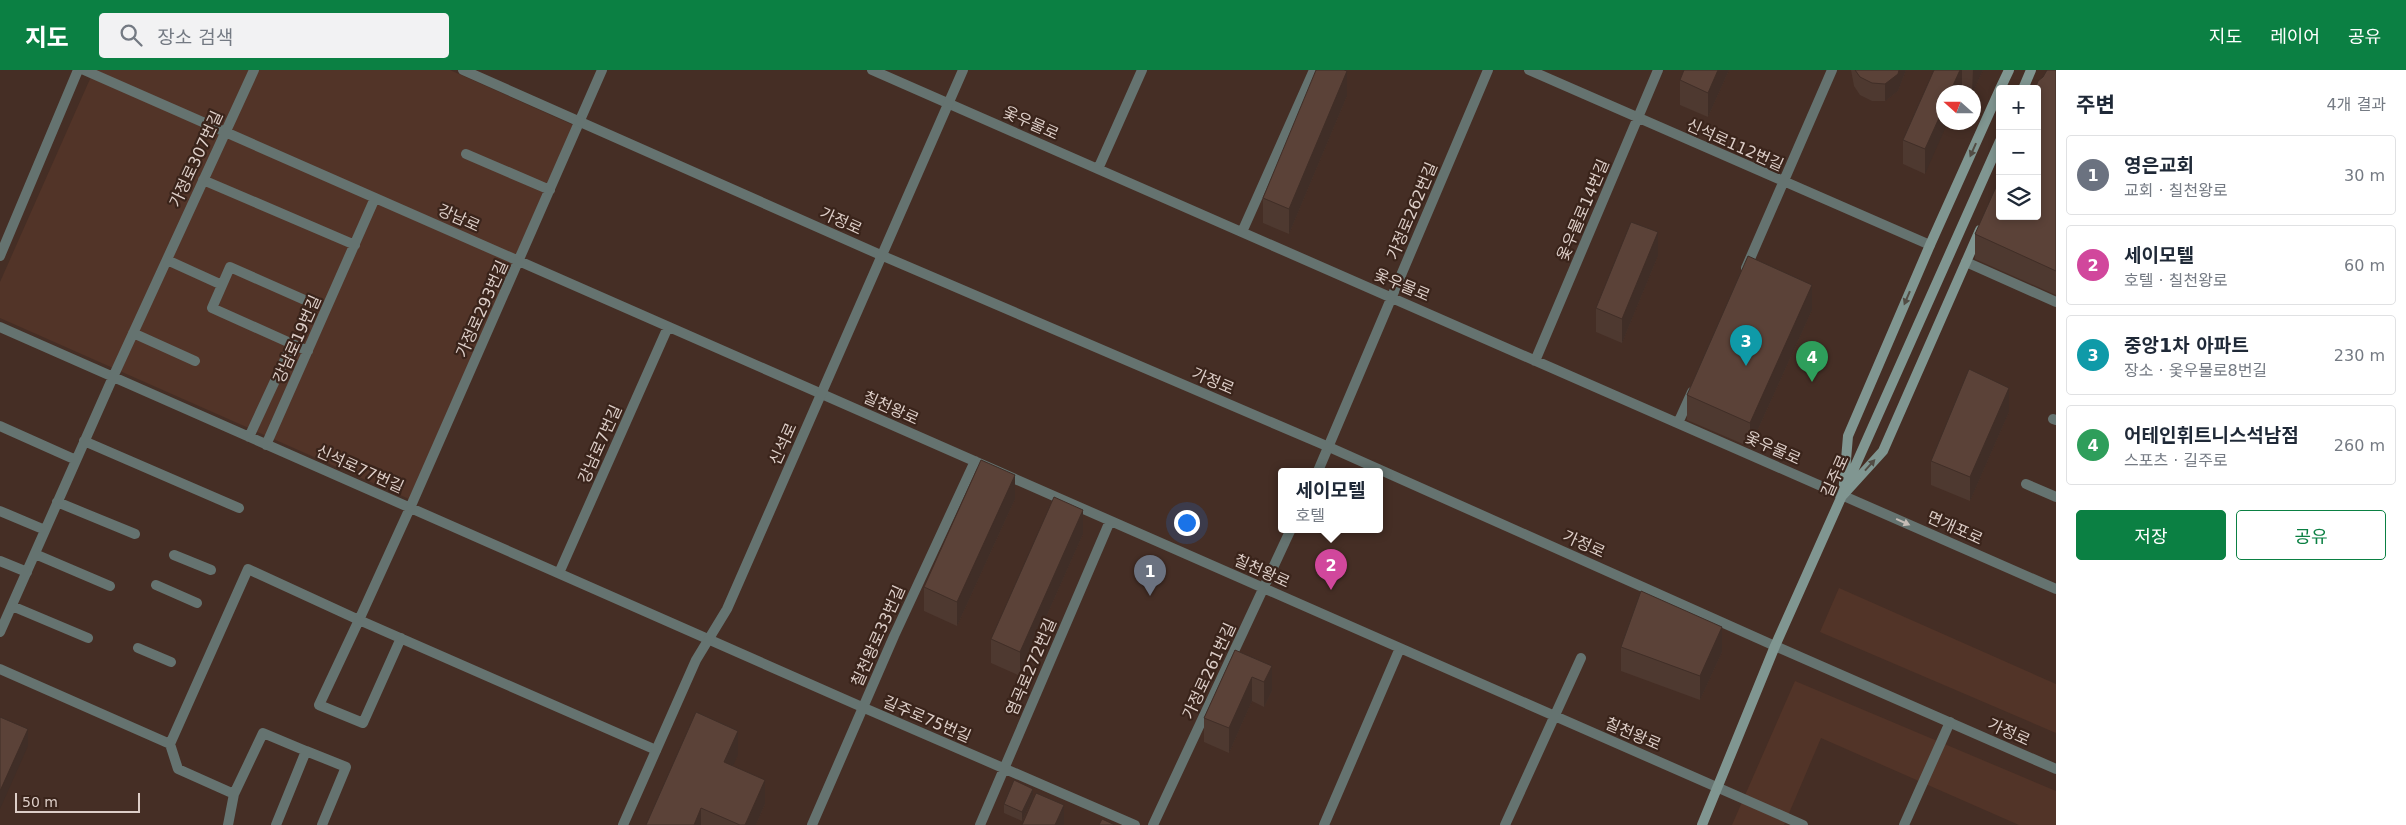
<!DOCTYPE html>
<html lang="ko">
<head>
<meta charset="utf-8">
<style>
	:root { --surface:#fff; --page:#f2f2f3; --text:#1f2937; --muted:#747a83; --line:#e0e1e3; --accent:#0b8043 }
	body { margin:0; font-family:"DejaVu Sans","Noto Sans KR",sans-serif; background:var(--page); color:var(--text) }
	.controls { position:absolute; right:15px; top:15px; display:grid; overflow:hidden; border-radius:5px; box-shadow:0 2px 8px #0003 }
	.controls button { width:45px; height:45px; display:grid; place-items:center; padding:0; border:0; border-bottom:1px solid var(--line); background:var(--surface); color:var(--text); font:25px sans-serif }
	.compass { position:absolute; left:1936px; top:15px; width:45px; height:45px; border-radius:50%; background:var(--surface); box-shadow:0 2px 8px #0003; rotate:291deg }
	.scale { position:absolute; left:15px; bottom:12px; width:125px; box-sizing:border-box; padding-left:5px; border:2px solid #ddcec8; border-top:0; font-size:14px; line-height:18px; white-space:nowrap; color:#ddcec8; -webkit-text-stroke:4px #3a241b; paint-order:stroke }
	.you { position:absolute; left:1186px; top:452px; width:18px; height:18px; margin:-12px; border:4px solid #fff; border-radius:50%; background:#1a73e8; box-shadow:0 0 0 8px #1a73e833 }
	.badge { display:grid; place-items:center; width:32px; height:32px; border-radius:50%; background:var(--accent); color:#fff; font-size:16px; font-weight:700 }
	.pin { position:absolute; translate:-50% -41px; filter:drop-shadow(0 1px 2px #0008) }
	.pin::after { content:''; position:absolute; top:26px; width:18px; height:15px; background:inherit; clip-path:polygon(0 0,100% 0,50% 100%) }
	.popup { position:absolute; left:1278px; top:398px; width:105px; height:65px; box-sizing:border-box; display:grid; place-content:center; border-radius:5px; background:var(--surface); filter:drop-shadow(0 1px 4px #0005); font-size:16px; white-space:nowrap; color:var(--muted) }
	.popup b { font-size:19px; color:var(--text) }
	.popup::after { content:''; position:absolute; left:50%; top:100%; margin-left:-10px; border:10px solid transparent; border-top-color:var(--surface) }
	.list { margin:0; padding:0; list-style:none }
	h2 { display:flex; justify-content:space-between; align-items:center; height:65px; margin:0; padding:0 20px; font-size:21px }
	h2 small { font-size:16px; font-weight:400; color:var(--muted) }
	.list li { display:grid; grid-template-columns:32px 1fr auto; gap:15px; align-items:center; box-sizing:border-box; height:80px; margin:0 10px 10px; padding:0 10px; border:1px solid var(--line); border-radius:5px }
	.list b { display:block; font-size:19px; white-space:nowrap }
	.list p { margin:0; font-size:16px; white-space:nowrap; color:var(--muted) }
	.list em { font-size:16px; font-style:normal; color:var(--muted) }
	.actions { display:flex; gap:10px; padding:15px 20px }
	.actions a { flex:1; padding:11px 0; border:1px solid var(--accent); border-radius:5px; text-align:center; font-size:18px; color:var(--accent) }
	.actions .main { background:var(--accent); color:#fff }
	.icon { flex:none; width:28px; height:28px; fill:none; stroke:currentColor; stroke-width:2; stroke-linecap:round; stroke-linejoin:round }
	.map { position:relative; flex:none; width:2056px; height:755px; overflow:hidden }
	header { display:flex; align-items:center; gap:30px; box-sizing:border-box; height:70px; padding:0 25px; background:var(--accent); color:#fff }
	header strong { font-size:24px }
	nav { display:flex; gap:28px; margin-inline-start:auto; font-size:18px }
	.search { width:350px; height:45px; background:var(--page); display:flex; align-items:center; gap:12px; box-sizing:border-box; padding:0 18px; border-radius:5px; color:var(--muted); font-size:19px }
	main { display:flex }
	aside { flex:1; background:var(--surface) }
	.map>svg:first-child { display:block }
</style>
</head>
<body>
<header>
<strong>지도</strong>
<div class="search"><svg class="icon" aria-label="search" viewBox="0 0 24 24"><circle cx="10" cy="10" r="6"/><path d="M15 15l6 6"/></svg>장소 검색</div>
<nav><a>지도</a><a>레이어</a><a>공유</a></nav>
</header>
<main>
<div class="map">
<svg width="2056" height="755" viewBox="0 0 2056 755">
	<rect width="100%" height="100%" fill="#452e25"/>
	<path fill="#523428" d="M94 0H450L573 55 409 429 0 248V212Z
		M1839 518 2056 614V663L1820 562Z
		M1795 611 2056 721V755H2019L1821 668 1784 755H1732Z"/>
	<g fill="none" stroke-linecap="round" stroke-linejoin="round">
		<path stroke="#657370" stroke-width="10" d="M84 0 1803 755
			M602 0 410 438 359 550 656 680
			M872 0 2056 519
			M1529 0 1930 175
			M466 84 550 120
			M1098 99 1142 0
			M203 110 355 175
			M1242 162 1314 0
			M0 186 78 0
			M167 190 222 215
			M1966 192 2056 232
			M1746 198 1832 0
			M0 257 862 637 1135 755
			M133 263 195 291
			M308 281 212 238 230 197 316 235
			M1535 291 1658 0
			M2053 349 2056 350
			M1678 353 1692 322
			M0 356 76 390
			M249 367 292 274
			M84 371 239 438
			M266 375 375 128
			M1318 401 1488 0
			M2026 414 2056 427
			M57 432 135 464
			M0 441 45 460
			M35 484 110 516
			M174 485 211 500
			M0 491 27 502
			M559 503 668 257
			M156 515 197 533
			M12 536 88 568
			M0 562 113 307 254 0
			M138 578 171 592
			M0 599 170 674 248 499 359 550 319 635 363 653 401 568
			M170 674 178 699 234 724
			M306 681 346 697 322 755
			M228 755 234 724 263 663 306 681 276 755
			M812 755 894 566 975 391
			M980 755 1110 451
			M1153 755 1291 459
			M1324 755 1400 578
			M1505 755 1581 588
			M1904 755 1950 652"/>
		<path stroke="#657370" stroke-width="10" d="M463 0 883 186 1329 377 1775 576 2056 699
			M623 755 696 590 727 539 963 0"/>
		<path stroke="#809691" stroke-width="10" d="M2000 19 2009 0
			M2023 19 2031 0
			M1980 160 1883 381 1843 425 1848 366 1930 175 2000 19
			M1702 755 1775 576 2000 71"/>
	</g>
	<path fill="#4e3930" d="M1729 0 1708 47 1680 35V10Z
		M1851 0H1906L1898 21 1885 31H1872L1860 25 1854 16Z
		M1934 0H1983L1973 22H1966L1962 20 1961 22H1944L1925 104 1903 94V70Z
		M2056 0V225L1975 189V164L2000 146Z
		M1347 26 1289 164 1263 153V128Z
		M1658 186 1622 273 1596 262V238Z
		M1812 240 1750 377 1687 350V325Z
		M2009 342 1970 431 1931 415V391Z
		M1015 429 957 556 924 541V517Z
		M1083 464 1020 606 991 593V569Z
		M1621 577 1722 582 1700 630 1621 601Z
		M1235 580 1272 621 1264 637 1252 631 1229 683 1204 672V648Z
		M738 685 733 695 765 734 756 755H646Z
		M1033 728 1022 751 1004 743V734Z"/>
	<path fill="#402e27" d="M1718 0H1729L1708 47V23Z
		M1899 0H1906L1898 21 1885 31V14Z
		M1960 0H1962V20L1961 22H1950Z
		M1973 0H1983L1973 22H1972Z
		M1347 1V26L1289 164V139Z
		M1944 37V52H1948L1925 104V79Z
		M1658 162V186L1622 273V249Z
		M1812 215V240L1750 377V353Z
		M2009 318V342L1970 431V407Z
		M1015 405V429L957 556V532Z
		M1083 440V464L1020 606V582Z
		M1722 557V582L1700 630V606Z
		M1272 596V621L1264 637V612Z
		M1252 607V631L1229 683V658Z
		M28 659V676L0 739V721Z
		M738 661V685L724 716V692Z
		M765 710V734L756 755H745Z
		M1033 719V728L1022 751V742Z
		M1064 735V755H1055Z
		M701 738V755H694Z"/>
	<path fill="#5b4238" stroke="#402e27" d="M1316 0H1344L1347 1 1289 139 1263 128Z
		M1684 0H1718L1708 23 1680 10Z
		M1855 0H1899L1898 4 1885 14 1872 13 1860 7Z
		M1934 0H1960L1950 22H1944V37L1925 79 1903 70Z
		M2047 0H2056V201L1975 164 2000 108V146H2037V19H2035L2038 11 2043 7Z
		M1631 152 1658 162 1622 249 1596 238Z
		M1748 186 1812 215 1750 353 1687 325Z
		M1969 299 2009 318 1970 407 1931 391Z
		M981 390 1015 405 957 532 924 517Z
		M1054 427 1083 440 1020 582 991 569Z
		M1641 521 1722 557 1700 606 1621 577Z
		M1235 580 1272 596 1264 612 1252 607 1229 658 1204 648Z
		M696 642 738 661 724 692 765 710 745 755H740L701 738 694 755H646Z
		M0 647 28 659 0 721Z
		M1014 710 1033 719 1022 742 1004 734Z
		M1036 723 1064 735 1055 755H1022Z
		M1102 749 1115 755H1099Z"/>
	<defs><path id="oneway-solid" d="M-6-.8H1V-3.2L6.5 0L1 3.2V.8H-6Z" transform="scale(1.25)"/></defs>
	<g fill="#524c44">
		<use href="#oneway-solid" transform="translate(1973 80) rotate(114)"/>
		<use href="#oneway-solid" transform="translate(1907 228) rotate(113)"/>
		<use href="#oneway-solid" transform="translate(1870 395) rotate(-48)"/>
	</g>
	<use fill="#c5bcb6" href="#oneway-solid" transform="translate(1903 452) rotate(24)"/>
	<g text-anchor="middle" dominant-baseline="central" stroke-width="4.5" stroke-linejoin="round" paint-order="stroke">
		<g font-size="16" fill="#ddcec8" stroke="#3a241b">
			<text transform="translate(1031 53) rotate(24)">옻우물로</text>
			<text transform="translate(1735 75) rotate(24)">신석로112번길</text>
			<text transform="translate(196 89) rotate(-65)">가정로307번길</text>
			<text transform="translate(1583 140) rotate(-67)">옻우물로14번길</text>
			<text transform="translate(1412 141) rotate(-67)">가정로262번길</text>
			<text transform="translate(459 148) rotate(24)">강남로</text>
			<text transform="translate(841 151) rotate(24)">가정로</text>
			<text transform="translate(1402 215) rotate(23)">옻우물로</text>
			<text transform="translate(482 239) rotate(-66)">가정로293번길</text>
			<text transform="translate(297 269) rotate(-66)">강남로19번길</text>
			<text transform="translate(1213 311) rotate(23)">가정로</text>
			<text transform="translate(891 338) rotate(24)">칠천왕로</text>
			<text transform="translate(600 374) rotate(-66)">강남로7번길</text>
			<text transform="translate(783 374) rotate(-66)">신석로</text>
			<text transform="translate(1773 378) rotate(24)">옻우물로</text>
			<text transform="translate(360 399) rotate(24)">신석로77번길</text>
			<text transform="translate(1835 406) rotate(-66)">길주로</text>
			<text transform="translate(1955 458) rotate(24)">면개포로</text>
			<text transform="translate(1584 474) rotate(24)">가정로</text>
			<text transform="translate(1262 501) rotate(24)">칠천왕로</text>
			<text transform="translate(878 566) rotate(-66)">칠천왕로33번길</text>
			<text transform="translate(1031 597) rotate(-67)">염곡로272번길</text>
			<text transform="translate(1209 601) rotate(-65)">가정로261번길</text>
			<text transform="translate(927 649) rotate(23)">길주로75번길</text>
			<text transform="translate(2009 662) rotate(24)">가정로</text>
			<text transform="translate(1633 664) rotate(23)">칠천왕로</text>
		</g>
	</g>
</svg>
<div class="controls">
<button>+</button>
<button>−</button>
<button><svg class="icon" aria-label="layers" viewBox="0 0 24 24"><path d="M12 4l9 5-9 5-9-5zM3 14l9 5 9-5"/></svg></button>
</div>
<svg class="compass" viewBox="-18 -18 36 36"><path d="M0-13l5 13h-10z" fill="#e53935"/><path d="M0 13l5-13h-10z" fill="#747a83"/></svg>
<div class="scale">50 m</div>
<div class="you"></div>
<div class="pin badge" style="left:1150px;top:526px;background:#6b7280">1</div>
<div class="pin badge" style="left:1331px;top:520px;background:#d1479c">2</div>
<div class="popup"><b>세이모텔</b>호텔</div>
<div class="pin badge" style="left:1746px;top:296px;background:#0f9aa8">3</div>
<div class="pin badge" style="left:1812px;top:312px;background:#2e9e5b">4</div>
</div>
<aside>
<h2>주변<small>4개 결과</small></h2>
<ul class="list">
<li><span class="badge" style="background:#6b7280">1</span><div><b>영은교회</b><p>교회 · 칠천왕로</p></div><em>30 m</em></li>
<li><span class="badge" style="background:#d1479c">2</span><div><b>세이모텔</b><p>호텔 · 칠천왕로</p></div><em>60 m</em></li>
<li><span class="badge" style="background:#0f9aa8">3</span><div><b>중앙1차 아파트</b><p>장소 · 옻우물로8번길</p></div><em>230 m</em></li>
<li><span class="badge" style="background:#2e9e5b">4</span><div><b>어테인휘트니스석남점</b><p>스포츠 · 길주로</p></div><em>260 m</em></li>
</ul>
<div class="actions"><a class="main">저장</a><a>공유</a></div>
</aside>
</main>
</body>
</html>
